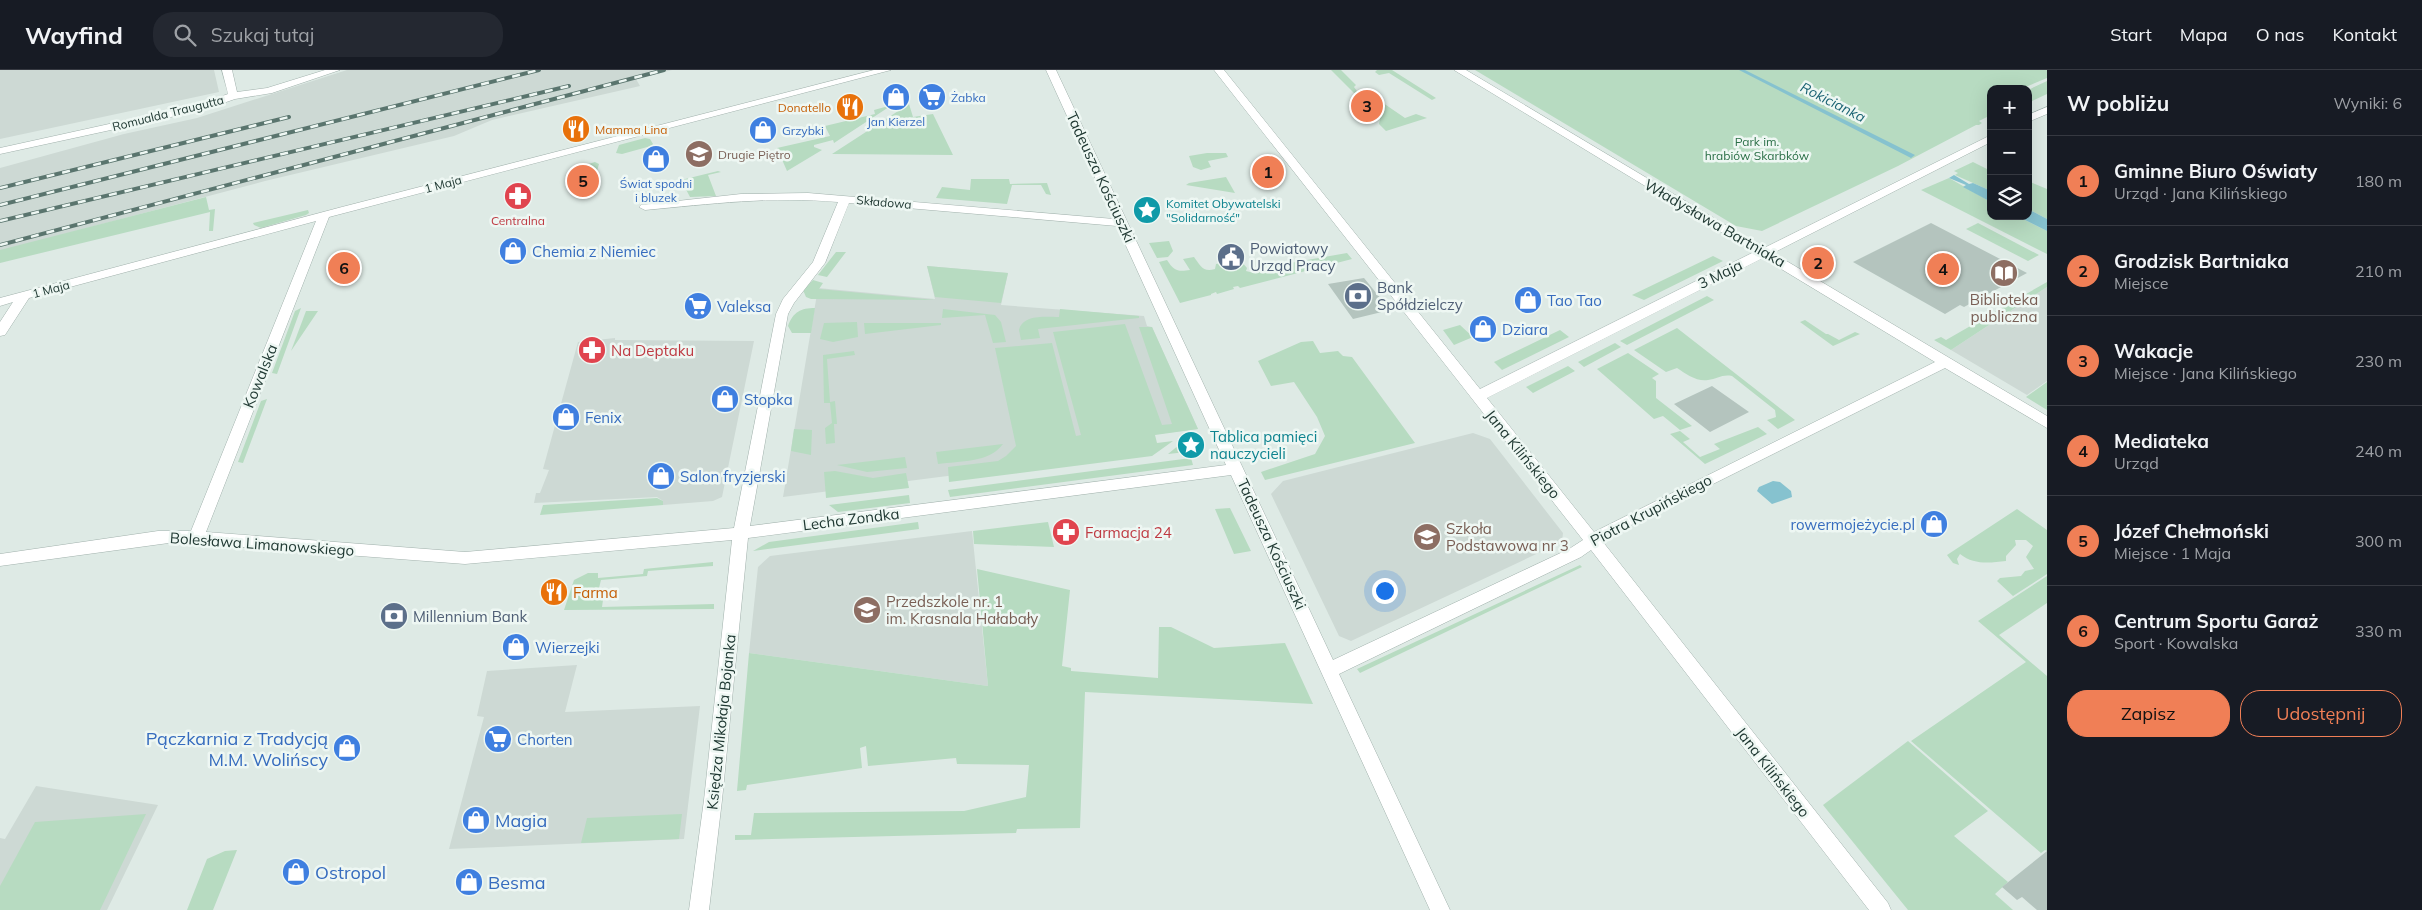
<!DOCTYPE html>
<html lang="pl">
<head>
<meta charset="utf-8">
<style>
	:root { --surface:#171b24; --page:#242831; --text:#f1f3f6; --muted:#9ea1a6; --line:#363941; --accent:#f07f56 }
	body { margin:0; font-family:Mulish,sans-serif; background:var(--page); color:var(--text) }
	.controls { position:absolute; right:15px; top:15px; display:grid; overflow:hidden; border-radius:10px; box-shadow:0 5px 20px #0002 }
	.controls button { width:45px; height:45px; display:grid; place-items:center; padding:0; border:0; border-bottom:1px solid var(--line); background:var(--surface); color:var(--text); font:25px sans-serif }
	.you { position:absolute; left:1384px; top:520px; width:18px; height:18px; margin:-12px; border:4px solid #fff; border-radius:50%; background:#1a73e8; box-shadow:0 0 0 8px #1a73e833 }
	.badge { display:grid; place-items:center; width:32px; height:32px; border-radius:50%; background:var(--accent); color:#111; font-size:16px; font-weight:700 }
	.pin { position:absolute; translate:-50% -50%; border:2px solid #fff; box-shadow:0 1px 5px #0006 }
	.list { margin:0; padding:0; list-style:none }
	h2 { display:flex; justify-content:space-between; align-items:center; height:65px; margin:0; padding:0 20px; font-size:21px }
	h2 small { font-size:16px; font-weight:400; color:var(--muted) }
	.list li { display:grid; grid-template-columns:32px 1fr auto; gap:15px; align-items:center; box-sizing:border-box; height:90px; padding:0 20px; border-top:1px solid var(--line) }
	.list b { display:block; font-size:19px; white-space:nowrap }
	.list p { margin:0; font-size:16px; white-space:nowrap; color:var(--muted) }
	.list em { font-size:16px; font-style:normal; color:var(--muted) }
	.actions { display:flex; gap:10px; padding:15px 20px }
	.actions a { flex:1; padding:11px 0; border:1px solid var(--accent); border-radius:20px; text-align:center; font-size:18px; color:var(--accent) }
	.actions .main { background:var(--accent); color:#111 }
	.icon { flex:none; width:28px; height:28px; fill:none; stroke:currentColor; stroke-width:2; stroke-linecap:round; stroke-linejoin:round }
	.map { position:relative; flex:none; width:2047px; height:840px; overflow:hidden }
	header { display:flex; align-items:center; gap:30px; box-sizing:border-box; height:70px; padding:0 25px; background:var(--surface); border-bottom:1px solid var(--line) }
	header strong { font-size:24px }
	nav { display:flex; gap:28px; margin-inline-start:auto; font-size:18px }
	.search { width:350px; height:45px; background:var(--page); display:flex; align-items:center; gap:12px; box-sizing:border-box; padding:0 18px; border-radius:20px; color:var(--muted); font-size:19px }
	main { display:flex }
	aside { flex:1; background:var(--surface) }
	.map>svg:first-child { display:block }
</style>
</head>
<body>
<header>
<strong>Wayfind</strong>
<div class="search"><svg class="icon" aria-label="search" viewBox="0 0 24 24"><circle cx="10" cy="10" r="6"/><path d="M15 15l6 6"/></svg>Szukaj tutaj</div>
<nav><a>Start</a><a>Mapa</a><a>O nas</a><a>Kontakt</a></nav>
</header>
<main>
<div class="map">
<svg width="2047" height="840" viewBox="0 0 2047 840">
	<rect width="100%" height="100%" fill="#deeae5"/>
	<path fill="#cdd9d4" d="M0 0H214L219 22 0 69Z
		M347 0H672L636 9 640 16 492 50 454 66 265 111 0 181V98L124 64 197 48Z
		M927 196 1008 203 1001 235 1144 246 1147 256 1152 257 1198 359 1109 370 1113 385 783 427 818 218 935 229Z
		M2047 217V311L2027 325 1951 280Z
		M615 268V270L754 271 722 427 713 431 663 435V431L657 427 534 433 536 423H540L549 400 543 399 578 272Z
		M1473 363 1490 369 1563 463 1562 472 1351 571 1339 566 1271 424 1283 411Z
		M972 461 988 616 749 583 758 497 770 486Z
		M577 595 565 642 700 636 684 769 449 779 484 647 477 646 487 601Z
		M36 716 158 735 107 840H0V768L5 769Z"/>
	<path fill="#b7dbc1" d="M1331 0H1341L1356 15 1354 17 1357 21 1367 22 1405 48 1416 44 1427 48 1386 61 1379 54 1380 49Z
		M1377 0H1392L1436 28 1432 30 1389 3 1379 5 1375 2Z
		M1475 0H2047V8L2021 19H1991V45L1979 51 1982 53 1979 55H1976L1898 96 1762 161 1736 156Z
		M2047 11V24L2028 33V20Z
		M909 34 913 47 933 44 953 85 832 84Z
		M892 35 834 73 833 70 814 75V77L822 80 787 101 777 78 830 66 825 56 875 44 874 40Z
		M645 68 650 69 653 74 651 76 622 84 616 83 619 75Z
		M1207 83H1226L1228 87 1208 91 1211 97 1201 100 1193 97 1189 86Z
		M595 92 599 94 595 108 572 110 575 98Z
		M1973 92 1991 101V121L1955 105 1958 103 1954 101Z
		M718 101 721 102 708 105 716 126 690 127 681 110Z
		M1226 107 1235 123 1186 115 1189 113Z
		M1949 108 1991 132V146H2017L2047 161V184L1921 120Z
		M971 109H1009L1010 114 1047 113 1051 125 1046 124 1041 115H1012L1007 134 936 128 942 117 970 120Z
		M2028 111 2047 119V149L2028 139Z
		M206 127 209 140 215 139 213 161H209L210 142 0 193V180Z
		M308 140 309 143 306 145 261 158 254 155 253 153Z
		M1978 153 2039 185 2028 191 1966 159Z
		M1169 171 1173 181 1168 187 1157 188 1149 173Z
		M1813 176 1836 190 1815 200C1808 195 1801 190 1804 181Z
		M836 182H846L827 207 818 205Z
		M1347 183 1352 189 1240 218 1238 216 1233 217 1234 219 1217 224 1216 222 1211 224V225L1180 233 1159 192 1167 190C1174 201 1178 202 1190 200L1183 189 1194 187C1200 195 1203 203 1215 199L1216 194 1240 190 1247 198 1246 201 1254 203 1261 198Z
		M1713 186 1723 191 1644 230 1632 225Z
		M927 196 1008 203 1001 233 935 227Z
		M813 210 823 213 819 219 935 230 811 229 806 227 803 220Z
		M2047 212V217L1951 280 1934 270 1941 267 1946 270Z
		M1707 226 1714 230 1627 275 1620 271Z
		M301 238 277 304 272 303 295 241Z
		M815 238 811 263H792L788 256C793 242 801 238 815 238Z
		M943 239 995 245 1001 252 1006 272 993 273 985 245 942 248Z
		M1060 239 1139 246V248L1038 259 1040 268 1021 270 1019 260C1023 244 1046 247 1059 247Z
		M306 241H318L291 281Z
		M1805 250 1826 264H1828L1839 270 1855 262 1860 264 1833 276 1800 252Z
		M857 252 858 267 833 272 820 269 824 253Z
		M864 253H941V255L865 264Z
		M1125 254 1162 355 1172 354 1139 257H1152L1198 359 1155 365 1157 373 1173 371 1152 386 949 412 948 397 998 391 1006 386 1016 376 995 278 1052 273 1076 366 1081 365 1053 262Z
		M1460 255 1473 267 1454 275 1443 260Z
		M1677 258 1795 350 1778 359 1767 350 1776 347 1775 340 1732 306C1722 304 1717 309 1708 310 1697 312 1686 304 1677 298L1666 302 1634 280Z
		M1560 260 1569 267 1502 300 1494 292Z
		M1313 271 1320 283 1338 281 1343 286 1352 287 1415 373 1265 410 1261 402 1315 384 1325 366 1317 347 1294 312 1271 316 1258 291 1301 272Z
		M1615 273 1621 277 1584 297 1578 292Z
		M854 281 855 285 827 289 830 332 835 331 837 354H834L835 373 826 374 825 358 832 353 830 333H824L823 285Z
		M1628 283 1659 304 1652 308 1656 311V328L1692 356 1680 360 1663 346 1654 349 1597 299Z
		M1568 296 1575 301 1533 323 1526 317Z
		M2047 312V340L2026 327Z
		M267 329 243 393 238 392 261 331Z
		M1758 357 1767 364 1705 394 1670 364 1680 361 1690 369 1683 372 1700 387 1720 379 1714 374Z
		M794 359 812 360 811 385 791 381Z
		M1193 368 1199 371 1196 381 1168 384 1185 370Z
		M1003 374C989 393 960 391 938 394L936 382Z
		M905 387 907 398 867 402 837 395Z
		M1191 388 1193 395 950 427 948 420Z
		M835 401 873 408 906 403 909 418 826 428 824 402Z
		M909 425 910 433 838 442 829 435Z
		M657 428 663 431V435L540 445 543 435Z
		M1230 438 1251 481 1234 484 1215 439Z
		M2017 439 2047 460V504L2013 526 1997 511 2000 508 2021 506 2025 501 2034 499 2026 487 2033 476 2026 470H2015L2016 475 2006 486V491C1989 493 1974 495 1960 484L1957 489 1959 495 1953 493 1947 485Z
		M918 452 919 459 753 481 769 472Z
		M1048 452 1054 477 974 474 973 461Z
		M713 492V496L648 501 647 506 601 510 596 530H603L602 537 714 534V539L564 540 574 510 588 503H598V508L643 504 644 499Z
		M1580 495 1582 497 1360 603 1357 599Z
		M977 499 1070 520 1062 596 1071 598V601L1158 608 1159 557H1171L1214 578 1285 573 1313 634 1085 622 1080 758 1017 759 1016 763 735 770V765H751L754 743 964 741 1026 727 1029 695 957 694 956 688 868 696 866 676 860 678 862 698 747 715 746 720 737 721 749 583 988 616Z
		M2047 506V533L1999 565 2047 606V781L2045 780 2041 783 1911 671 2026 592 1978 551Z
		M1908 671 1988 741 1954 766 2008 812 1995 824 2013 840H1908L1823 735Z
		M146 744 100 840H0V816L35 752Z
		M682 744 679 769 581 773 587 748Z
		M237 780 213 840H187L207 789 225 781Z"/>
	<path fill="#86c2cf" d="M1739 0H1745L1915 85 1911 88Z
		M1954 105 1969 114 1973 113 1991 121V132L1963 117 1966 115 1949 108Z
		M2028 139 2047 149V161L2017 146H2028Z
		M1773 411 1780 412 1791 421 1792 427 1772 434 1757 421 1759 417Z"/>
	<path fill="#b4c4be" d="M1931 153 2027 203 1964 237 1960 235 1945 244 1853 192Z
		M1364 208 1390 240 1353 249 1328 214Z
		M1712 316 1749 342 1710 362 1674 334Z
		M2047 781V840H2037L2022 827 2017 830 2002 817Z"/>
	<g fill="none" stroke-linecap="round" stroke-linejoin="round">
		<defs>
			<path id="minor" d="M222 0H232L237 22 267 18 325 0H340L272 23 235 29 203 40 0 84V78L200 34 228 24Z
				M874 0H891L329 147 206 462 465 482 734 458 776 244 783 229 813 192 838 132C773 126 710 134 645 140L639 137 641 135 741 124 808 123 1114 149 1046 0H1056L1333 590 1569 479 1583 470 1214 0H1224L1480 319 1754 182 1454 0H1466L1764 178 1991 65V72L1773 183 2047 346V358L1945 298 1615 463 1603 472 1888 833 1891 840H1869L1591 480 1581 487 1339 604 1450 840H1430L1231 405 748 468 722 730 709 840H689L704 730 732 470 465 494 176 472 0 496V484L158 461H191L316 151 29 228 5 265 0 266V252L13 232 0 236V228L342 137ZM849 133 1117 156 1226 395 750 456 788 244 794 233 825 193ZM1763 188 1935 292 1594 462 1487 328Z
				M2047 37V44L2028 52V45Z"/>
		</defs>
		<use href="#minor" stroke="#a1b1ac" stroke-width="1"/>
		<use href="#minor" fill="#fff" fill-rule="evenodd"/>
		<defs>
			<path id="rail" d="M0 118 289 47
				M0 135 539 0
				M0 151 569 16
				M0 175 664 0"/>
		</defs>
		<use href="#rail" stroke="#5a756e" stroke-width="4"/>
		<use href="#rail" stroke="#eef7f3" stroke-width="2.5" stroke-dasharray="8" stroke-linecap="butt"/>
	</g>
	<defs>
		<symbol id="shop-disc" viewBox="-11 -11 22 22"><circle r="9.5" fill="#3f7fe0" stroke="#eef7f3"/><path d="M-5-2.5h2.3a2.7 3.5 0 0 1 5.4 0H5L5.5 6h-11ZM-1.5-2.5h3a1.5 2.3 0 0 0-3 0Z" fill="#fff"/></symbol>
		<symbol id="supermarket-disc" viewBox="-11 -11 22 22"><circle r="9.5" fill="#3f7fe0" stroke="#eef7f3"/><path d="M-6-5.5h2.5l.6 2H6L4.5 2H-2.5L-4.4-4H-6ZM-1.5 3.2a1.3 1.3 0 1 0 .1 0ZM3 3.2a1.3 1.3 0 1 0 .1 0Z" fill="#fff"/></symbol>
		<symbol id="restaurant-disc" viewBox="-11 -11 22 22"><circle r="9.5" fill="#e8710a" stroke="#eef7f3"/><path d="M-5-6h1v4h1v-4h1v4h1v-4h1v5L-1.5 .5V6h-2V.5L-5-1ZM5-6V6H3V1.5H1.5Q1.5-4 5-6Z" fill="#fff"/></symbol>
		<symbol id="school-disc" viewBox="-11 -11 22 22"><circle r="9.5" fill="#8d6e63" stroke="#eef7f3"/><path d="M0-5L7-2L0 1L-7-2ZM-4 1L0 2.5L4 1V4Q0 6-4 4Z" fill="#fff"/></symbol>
		<symbol id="pharmacy-disc" viewBox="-11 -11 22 22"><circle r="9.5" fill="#e0444e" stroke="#eef7f3"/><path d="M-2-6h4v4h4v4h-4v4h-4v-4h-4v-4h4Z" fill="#fff"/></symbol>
		<symbol id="sight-disc" viewBox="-11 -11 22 22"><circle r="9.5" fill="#0f9aa8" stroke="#eef7f3"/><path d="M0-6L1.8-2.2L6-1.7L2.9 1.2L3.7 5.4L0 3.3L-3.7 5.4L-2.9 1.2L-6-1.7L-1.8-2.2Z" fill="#fff"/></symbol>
		<symbol id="civic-disc" viewBox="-11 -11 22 22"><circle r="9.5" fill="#5c6f8a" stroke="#eef7f3"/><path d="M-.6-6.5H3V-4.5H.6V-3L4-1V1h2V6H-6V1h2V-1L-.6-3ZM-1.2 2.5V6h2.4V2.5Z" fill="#fff"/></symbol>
		<symbol id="library-disc" viewBox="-11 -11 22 22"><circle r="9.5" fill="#8d6e63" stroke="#eef7f3"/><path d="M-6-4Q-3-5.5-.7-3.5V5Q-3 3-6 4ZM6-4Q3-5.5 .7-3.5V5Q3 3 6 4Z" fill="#fff"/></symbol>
		<symbol id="bank-disc" viewBox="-11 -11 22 22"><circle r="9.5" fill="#5c6f8a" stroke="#eef7f3"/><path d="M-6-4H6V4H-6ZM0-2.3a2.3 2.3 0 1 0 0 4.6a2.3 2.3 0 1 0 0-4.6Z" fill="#fff"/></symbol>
	</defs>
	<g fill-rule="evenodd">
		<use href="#shop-disc" x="880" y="11" width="32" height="32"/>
		<use href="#supermarket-disc" x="916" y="11" width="32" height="32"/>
		<use href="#restaurant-disc" x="834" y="21" width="32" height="32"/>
		<use href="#restaurant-disc" x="560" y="43" width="32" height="32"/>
		<use href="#shop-disc" x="747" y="44" width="32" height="32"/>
		<use href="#school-disc" x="683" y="68" width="32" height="32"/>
		<use href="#shop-disc" x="640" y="73" width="32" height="32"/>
		<use href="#pharmacy-disc" x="502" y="110" width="32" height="32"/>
		<use href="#sight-disc" x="1131" y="124" width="32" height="32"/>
		<use href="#shop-disc" x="497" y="165" width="32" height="32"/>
		<use href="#civic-disc" x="1215" y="171" width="32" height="32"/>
		<use href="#library-disc" x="1988" y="187" width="32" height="32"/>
		<use href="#bank-disc" x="1342" y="210" width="32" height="32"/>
		<use href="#shop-disc" x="1512" y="214" width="32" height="32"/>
		<use href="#supermarket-disc" x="682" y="220" width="32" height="32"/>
		<use href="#shop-disc" x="1467" y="243" width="32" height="32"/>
		<use href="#pharmacy-disc" x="576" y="264" width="32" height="32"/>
		<use href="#shop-disc" x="709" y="313" width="32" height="32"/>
		<use href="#shop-disc" x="550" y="331" width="32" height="32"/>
		<use href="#sight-disc" x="1175" y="359" width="32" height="32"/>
		<use href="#shop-disc" x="645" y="390" width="32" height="32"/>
		<use href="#shop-disc" x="1918" y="438" width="32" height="32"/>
		<use href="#pharmacy-disc" x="1050" y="446" width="32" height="32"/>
		<use href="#school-disc" x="1411" y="451" width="32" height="32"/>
		<use href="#restaurant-disc" x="538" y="506" width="32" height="32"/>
		<use href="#school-disc" x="851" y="524" width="32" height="32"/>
		<use href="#bank-disc" x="378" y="530" width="32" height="32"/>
		<use href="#shop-disc" x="500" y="561" width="32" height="32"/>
		<use href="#supermarket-disc" x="482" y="653" width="32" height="32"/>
		<use href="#shop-disc" x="331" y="662" width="32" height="32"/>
		<use href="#shop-disc" x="460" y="734" width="32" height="32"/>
		<use href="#shop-disc" x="280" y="786" width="32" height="32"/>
		<use href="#shop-disc" x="453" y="796" width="32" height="32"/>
	</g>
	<g text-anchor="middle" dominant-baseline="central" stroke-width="5" stroke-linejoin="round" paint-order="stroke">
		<g font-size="12" fill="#366cbe" stroke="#eef7f3" text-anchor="start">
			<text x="951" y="27">Żabka</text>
			<text x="896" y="51" text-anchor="middle">Jan Kierzel</text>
			<text x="782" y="60">Grzybki</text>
			<text x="656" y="113" text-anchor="middle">Świat spodni<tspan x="656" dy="14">i bluzek</tspan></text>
		</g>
		<g font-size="12" fill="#c56008" stroke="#eef7f3" text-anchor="end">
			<text x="831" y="37">Donatello</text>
			<text x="595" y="59" text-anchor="start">Mamma Lina</text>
		</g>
		<g font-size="12" fill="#203933" stroke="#eef7f3">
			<text transform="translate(168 43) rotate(-14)">Romualda Traugutta</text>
			<text transform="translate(443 114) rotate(-15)">1 Maja</text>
			<text transform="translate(884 132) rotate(5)">Składowa</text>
			<text transform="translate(51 219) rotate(-15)">1 Maja</text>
		</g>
		<g font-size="12" fill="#2b6f47" stroke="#eef7f3">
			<text x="1757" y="71">Park im.<tspan x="1757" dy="14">hrabiów Skarbków</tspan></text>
		</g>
		<g font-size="12" fill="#785e54" stroke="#eef7f3" text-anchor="start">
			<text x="718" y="84">Drugie Piętro</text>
		</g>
		<g font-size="12" fill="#0d838f" stroke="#eef7f3" text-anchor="start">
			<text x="1166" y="133">Komitet Obywatelski<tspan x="1166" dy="14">"Solidarność"</tspan></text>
		</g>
		<g font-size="12" fill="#be3a42" stroke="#eef7f3">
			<text x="518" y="150">Centralna</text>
		</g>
		<g font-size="14" font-style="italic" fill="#1b6374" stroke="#eef7f3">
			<text transform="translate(1833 32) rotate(27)">Rokicianka</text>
		</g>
		<g font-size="15" fill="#203933" stroke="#eef7f3">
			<text transform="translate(1101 107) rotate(65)">Tadeusza Kościuszki</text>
			<text transform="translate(1715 153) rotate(30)">Władysława Bartniaka</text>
			<text transform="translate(1720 204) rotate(-26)">3 Maja</text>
			<text transform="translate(260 306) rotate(-68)">Kowalska</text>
			<text transform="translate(1523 384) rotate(51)">Jana Kilińskiego</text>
			<text transform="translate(1651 440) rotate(-28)">Piotra Krupińskiego</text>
			<text transform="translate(851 449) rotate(-7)">Lecha Zondka</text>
			<text transform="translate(262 474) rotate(4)">Bolesława Limanowskiego</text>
			<text transform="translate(1272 474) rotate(65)">Tadeusza Kościuszki</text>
			<text transform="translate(721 652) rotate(-84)">Księdza Mikołaja Bojanka</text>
			<text transform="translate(1773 702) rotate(52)">Jana Kilińskiego</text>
		</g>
		<g font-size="15" fill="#4e5e75" stroke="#eef7f3" text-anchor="start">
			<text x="1250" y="178">Powiatowy<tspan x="1250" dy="17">Urząd Pracy</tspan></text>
			<text x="1377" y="217">Bank<tspan x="1377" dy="17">Spółdzielczy</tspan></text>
			<text x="413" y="546">Millennium Bank</text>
		</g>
		<g font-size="15" fill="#366cbe" stroke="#eef7f3" text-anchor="start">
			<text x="532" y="181">Chemia z Niemiec</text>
			<text x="1547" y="230">Tao Tao</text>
			<text x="717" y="236">Valeksa</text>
			<text x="1502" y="259">Dziara</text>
			<text x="744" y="329">Stopka</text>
			<text x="585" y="347">Fenix</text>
			<text x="680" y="406">Salon fryzjerski</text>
			<text x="1915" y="454" text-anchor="end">rowermojeżycie.pl</text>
			<text x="535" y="577">Wierzejki</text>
			<text x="517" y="669">Chorten</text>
		</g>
		<g font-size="15" fill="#785e54" stroke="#eef7f3" text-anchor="start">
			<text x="2004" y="229" text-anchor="middle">Biblioteka<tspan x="2004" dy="17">publiczna</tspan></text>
			<text x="1446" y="458">Szkoła<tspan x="1446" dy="17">Podstawowa nr 3</tspan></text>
			<text x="886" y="531">Przedszkole nr. 1<tspan x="886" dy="17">im. Krasnala Hałabały</tspan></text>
		</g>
		<g font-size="15" fill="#be3a42" stroke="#eef7f3" text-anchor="start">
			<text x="611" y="280">Na Deptaku</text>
			<text x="1085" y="462">Farmacja 24</text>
		</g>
		<g font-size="15" fill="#0d838f" stroke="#eef7f3" text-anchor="start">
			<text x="1210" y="366">Tablica pamięci<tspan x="1210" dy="17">nauczycieli</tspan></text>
		</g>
		<g font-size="15" fill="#c56008" stroke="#eef7f3" text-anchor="start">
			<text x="573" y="522">Farma</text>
		</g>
		<g font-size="18" fill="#366cbe" stroke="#eef7f3" text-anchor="start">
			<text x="328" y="668" text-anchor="end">Pączkarnia z Tradycją<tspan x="328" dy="21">M.M. Wolińscy</tspan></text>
			<text x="495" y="750">Magia</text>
			<text x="315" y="802">Ostropol</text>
			<text x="488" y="812">Besma</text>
		</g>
	</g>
</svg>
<div class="controls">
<button>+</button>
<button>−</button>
<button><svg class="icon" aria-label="layers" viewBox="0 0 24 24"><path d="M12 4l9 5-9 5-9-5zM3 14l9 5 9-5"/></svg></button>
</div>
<div class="you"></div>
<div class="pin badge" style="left:1268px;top:102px">1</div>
<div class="pin badge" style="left:1818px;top:193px">2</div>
<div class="pin badge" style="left:1367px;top:36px">3</div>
<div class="pin badge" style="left:1943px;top:199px">4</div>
<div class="pin badge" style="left:583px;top:111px">5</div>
<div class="pin badge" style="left:344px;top:198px">6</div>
</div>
<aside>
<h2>W pobliżu<small>Wyniki: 6</small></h2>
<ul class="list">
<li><span class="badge">1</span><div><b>Gminne Biuro Oświaty</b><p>Urząd · Jana Kilińskiego</p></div><em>180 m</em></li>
<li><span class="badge">2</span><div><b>Grodzisk Bartniaka</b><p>Miejsce</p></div><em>210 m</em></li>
<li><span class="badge">3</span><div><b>Wakacje</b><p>Miejsce · Jana Kilińskiego</p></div><em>230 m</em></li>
<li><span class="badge">4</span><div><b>Mediateka</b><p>Urząd</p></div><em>240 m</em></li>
<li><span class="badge">5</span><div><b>Józef Chełmoński</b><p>Miejsce · 1 Maja</p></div><em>300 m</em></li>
<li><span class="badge">6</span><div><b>Centrum Sportu Garaż</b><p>Sport · Kowalska</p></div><em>330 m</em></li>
</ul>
<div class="actions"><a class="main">Zapisz</a><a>Udostępnij</a></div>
</aside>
</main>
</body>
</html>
